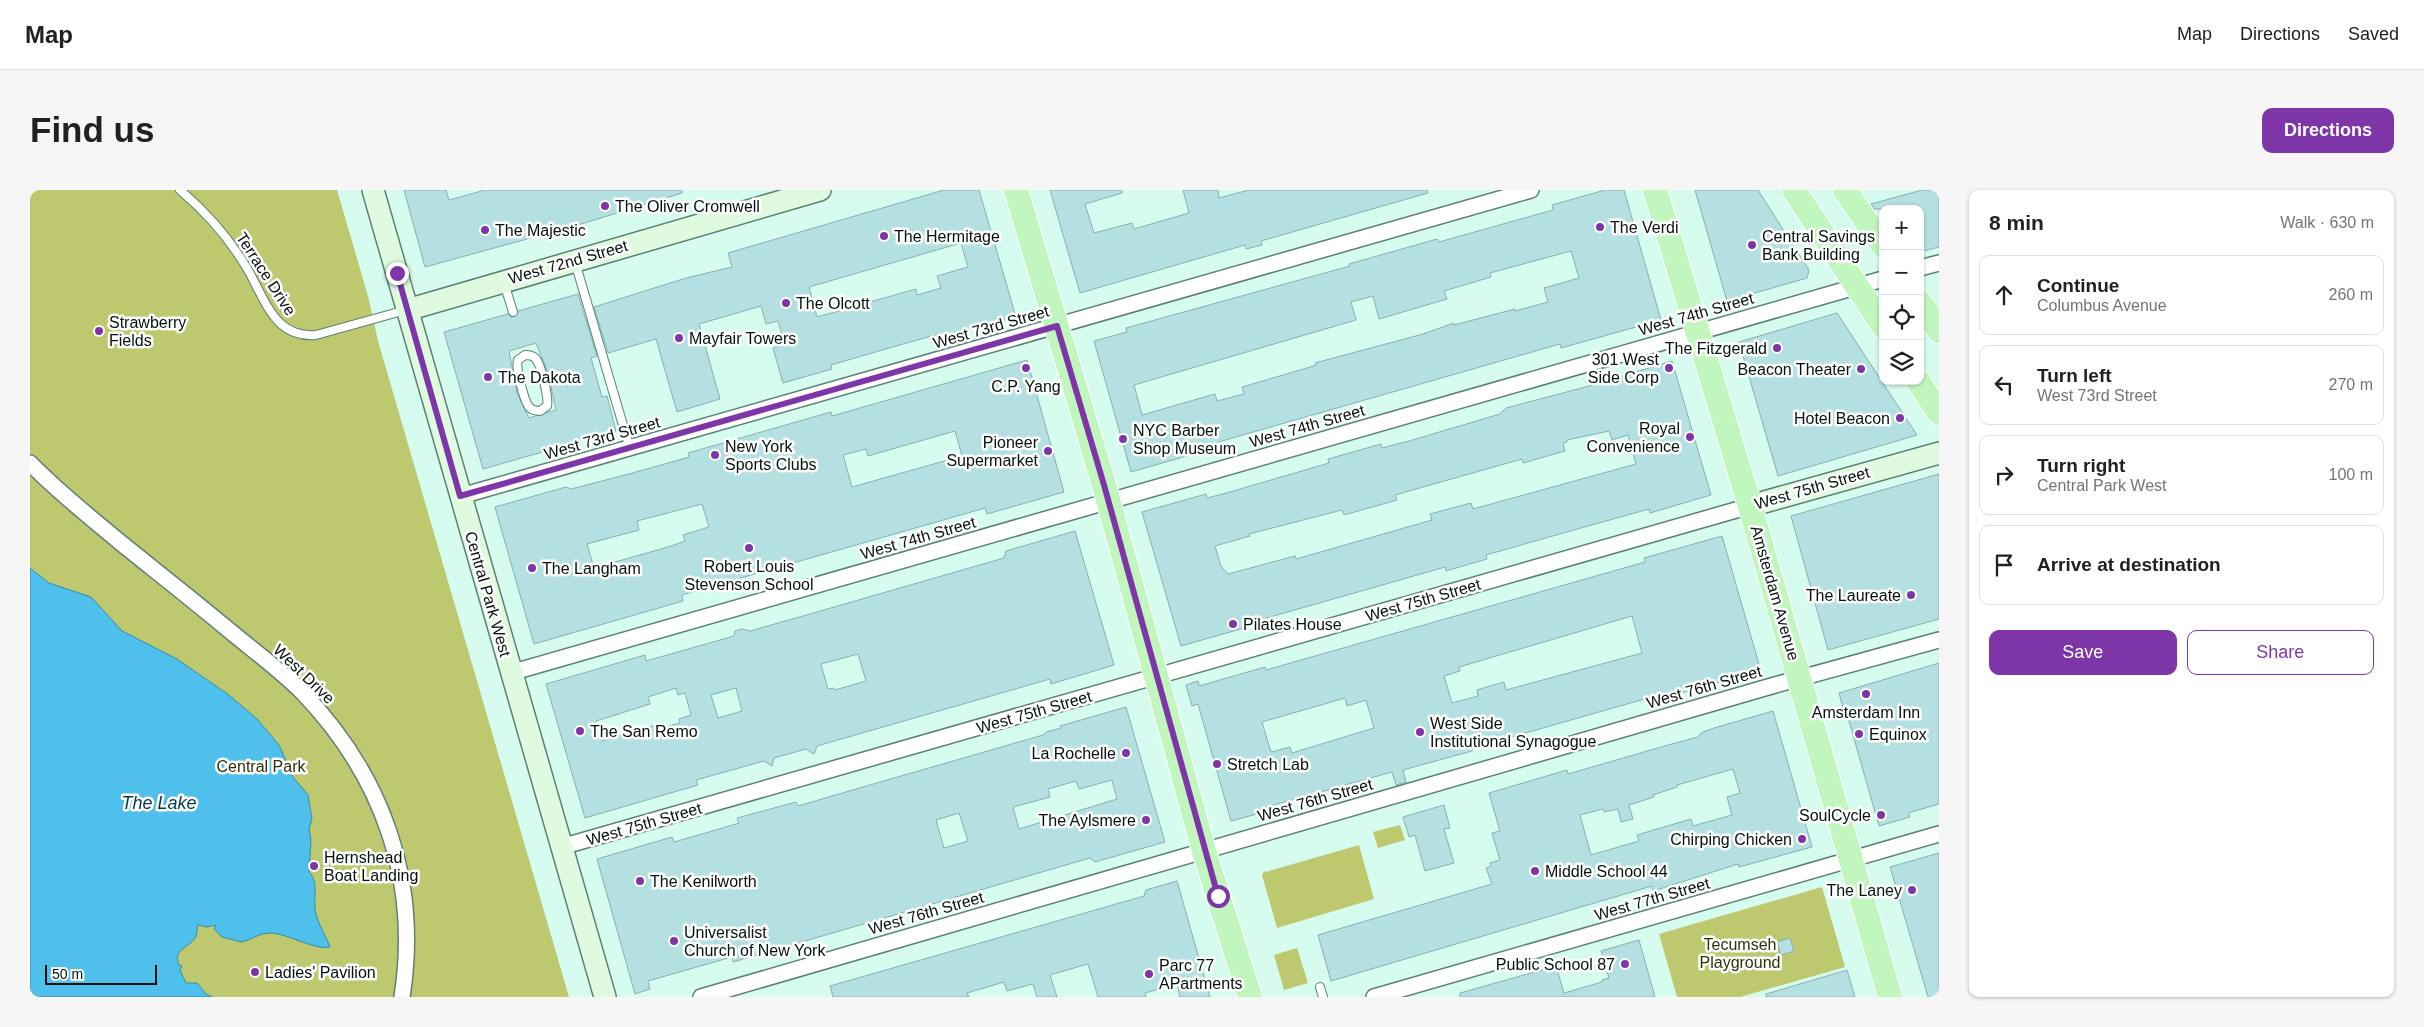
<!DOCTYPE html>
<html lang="en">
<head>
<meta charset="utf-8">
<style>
	:root { --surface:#fff; --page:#f6f6f6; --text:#202124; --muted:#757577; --line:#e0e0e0; --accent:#7e35a8 }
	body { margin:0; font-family:Arial,sans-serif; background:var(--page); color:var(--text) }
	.controls { position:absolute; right:15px; top:15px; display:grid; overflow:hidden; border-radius:10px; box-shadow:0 1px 4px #0004 }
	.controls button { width:45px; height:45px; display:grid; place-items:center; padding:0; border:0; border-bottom:1px solid var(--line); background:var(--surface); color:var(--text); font:25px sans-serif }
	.scale { position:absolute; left:15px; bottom:12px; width:112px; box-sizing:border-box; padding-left:5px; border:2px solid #04110d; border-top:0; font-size:14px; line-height:18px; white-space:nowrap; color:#04110d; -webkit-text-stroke:4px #fff; paint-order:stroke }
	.stop { position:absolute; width:15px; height:15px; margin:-11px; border:4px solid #7e35a8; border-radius:50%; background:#fff }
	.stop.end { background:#7e35a8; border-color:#fff; box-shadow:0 1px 5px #0008 }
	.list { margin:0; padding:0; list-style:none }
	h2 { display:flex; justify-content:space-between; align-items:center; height:65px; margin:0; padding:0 20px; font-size:21px }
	h2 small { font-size:16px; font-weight:400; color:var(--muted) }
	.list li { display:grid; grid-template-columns:32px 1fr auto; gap:15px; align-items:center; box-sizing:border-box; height:80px; margin:0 10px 10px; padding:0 10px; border:1px solid var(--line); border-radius:10px }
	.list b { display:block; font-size:19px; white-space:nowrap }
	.list p { margin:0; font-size:16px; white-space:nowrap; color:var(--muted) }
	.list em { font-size:16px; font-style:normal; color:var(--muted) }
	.actions { display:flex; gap:10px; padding:15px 20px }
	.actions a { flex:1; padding:11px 0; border:1px solid var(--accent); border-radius:10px; text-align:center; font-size:18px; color:var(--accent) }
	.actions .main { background:var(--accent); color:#fff }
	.icon { flex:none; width:28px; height:28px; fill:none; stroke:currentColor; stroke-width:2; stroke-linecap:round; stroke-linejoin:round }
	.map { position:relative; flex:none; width:1909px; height:807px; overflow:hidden; border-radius:10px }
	header { display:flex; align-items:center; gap:30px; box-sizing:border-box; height:70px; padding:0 25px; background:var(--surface); border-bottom:1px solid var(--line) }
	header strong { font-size:24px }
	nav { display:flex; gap:28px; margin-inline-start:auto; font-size:18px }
	.intro { display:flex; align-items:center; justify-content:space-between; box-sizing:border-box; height:120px; padding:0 30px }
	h1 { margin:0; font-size:35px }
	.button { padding:12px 22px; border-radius:10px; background:var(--accent); color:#fff; font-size:18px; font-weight:700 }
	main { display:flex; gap:30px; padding:0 30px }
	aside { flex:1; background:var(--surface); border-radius:10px; box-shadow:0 1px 4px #0004 }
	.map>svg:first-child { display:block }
</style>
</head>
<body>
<header>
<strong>Map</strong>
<nav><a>Map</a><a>Directions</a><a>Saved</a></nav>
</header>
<div class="intro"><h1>Find us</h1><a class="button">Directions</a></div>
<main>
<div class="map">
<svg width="1909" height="807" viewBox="0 0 1909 807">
	<rect width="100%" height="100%" fill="#d5fcee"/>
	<path fill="#bdc86f" d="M0 0H307L338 106 348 151 539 807H0Z
		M1370 635 1375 650 1348 658 1343 642Z
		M1329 655 1344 709 1247 738 1232 685 1234 681 1236 682Z
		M1792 697 1815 777 1710 807H1647L1629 744Z
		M1267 758 1278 793 1254 800 1244 765Z"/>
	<path fill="#4fc0eb" stroke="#388ca8" d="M0 378 19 393 61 407 92 441 147 469 199 505 227 529 249 555 263 587 278 605 282 629 279 639 281 650 279 682C290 693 282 711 286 724 289 736 296 746 300 757 288 761 257 744 242 743 228 743 224 749 212 752L192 747 184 739 186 735 177 737 168 735C166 739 168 742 166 746 161 758 142 758 149 775L152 776 150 780 156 793H167L176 804 182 807H0Z"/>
	<path fill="#b5e0e1" stroke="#86b0b1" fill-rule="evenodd" d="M374 0H416L419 10 455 0H652V3L548 35 395 77Z
		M914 0H949L986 127 910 147 909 144 880 152 801 175 802 179 753 193 743 158 755 154 748 131 736 134 731 116 669 134 690 209 647 222 626 149 578 163 564 117 656 88 702 77 698 63ZM931 53 938 77 907 86 911 98 887 105 886 99 787 127 779 97Z
		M1020 0H1092V3L1055 14 1064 43 1102 33 1104 39 1159 23 1153 0H1188L1189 8 1219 0H1397L1398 3 1231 51 1232 55 1216 59 1215 55 1050 103Z
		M1575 0H1594L1631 130 1531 158 1530 154 1178 255 1165 258 1167 263 1101 282 1064 151 1097 142 1096 138 1320 76 1319 74 1407 49 1409 52 1505 25 1523 20 1522 15ZM1541 61 1549 88 1514 98 1518 112 1485 121V119L1424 135V133L1393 144 1285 173 1286 175 1277 178 1212 197 1214 204 1187 211 1185 204 1112 225 1104 195 1326 130 1321 112 1343 106 1349 129 1417 109 1414 101 1461 87 1460 83Z
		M1665 0H1728L1779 80 1777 88 1697 111Z
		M1892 0H1909V57L1890 62V19H1844L1841 14Z
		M548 104 567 166 561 168 572 207 577 206 586 241 453 279 414 142 478 124 484 127 488 121ZM506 153 518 183 526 220 499 228 487 203 479 161Z
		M1807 123 1887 245 1748 286 1709 152Z
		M997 170 1034 302 957 324 955 318 669 400 652 405 653 411 504 454 465 317 536 297 541 299 599 284 659 267 658 263 801 222 802 226ZM925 241 932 266 822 297 813 265 836 259 838 266ZM672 314 679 337 653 345 655 351 638 357 564 378 557 354 609 340 607 331Z
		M1642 171 1681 305 1620 323 1619 319 1551 338 1456 365 1457 369 1416 381 1415 377 1349 396 1219 433 1214 438 1151 456 1112 322 1176 304 1177 308 1193 304 1299 273 1298 269 1351 254 1352 258 1379 251 1470 224 1476 218 1563 195ZM1579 241 1582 250 1598 245 1606 274 1443 319 1441 313 1400 324 1402 330 1266 369 1265 366 1198 384 1191 376 1185 356 1220 346 1219 344 1312 320 1314 325 1367 310 1365 305 1492 269 1493 273 1535 261 1533 253 1537 252V250Z
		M1909 284V429L1798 460 1761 326Z
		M1045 341 1084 475 1021 494 1020 489 787 556 784 564 776 559 744 568 742 576 734 571 666 590 668 595 555 628 516 494 615 465 616 471 704 446 705 441 712 439 720 441 766 428 974 368 976 361ZM828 464 836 491 805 500 804 498 798 499 791 474ZM646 498 648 505 655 503 661 525 649 529 650 533 627 539 626 535 572 551 566 531 620 514 618 507ZM706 498 712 521 688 528 681 505Z
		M1692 346 1731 481 1626 510 1625 506 1443 558 1442 561 1373 580 1376 592 1366 595 1362 582 1226 620 1227 624 1201 631 1168 514 1162 516 1156 495 1168 491 1169 496 1235 477 1236 480 1615 372 1614 368ZM1602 426 1612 463 1476 500 1474 492 1447 500 1448 506 1422 513 1414 486 1430 481 1429 477ZM1315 508 1317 516 1336 510 1344 538 1262 563 1260 557 1241 562 1232 532Z
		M1909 473V614L1878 623 1880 627 1849 636 1815 517 1813 518 1809 503Z
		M1096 517 1135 652 1065 672 1060 668 703 772 702 767 618 791 620 799 605 804 567 669 642 647 644 652 679 642 709 633 707 628 766 612 768 616 826 599 1013 545 1016 542 1031 538 1030 536ZM1082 590 1087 609 989 639 983 617 1020 607 1018 599 1046 591 1049 599ZM929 623 938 651 914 658 906 630Z
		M1743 521 1782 657 1709 677 1708 674 1623 701 1622 696 1301 791 1288 745 1462 694 1456 678 1461 676 1460 673 1470 670 1462 643 1470 641 1459 603 1537 580 1538 584 1638 555 1668 547 1671 543 1684 538ZM1703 579 1710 603 1697 607 1702 625 1663 636 1661 629 1607 645 1609 651 1561 665 1550 625 1573 619 1574 622 1588 619 1591 632 1603 629 1599 615 1624 607 1623 605 1647 597V595Z
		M1414 615 1420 638 1414 639 1424 673 1395 681 1385 645 1379 647 1373 627Z
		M1909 663V807H1898L1860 677Z
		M1147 691 1180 807H1150L1147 794 1115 803 1116 807H1068L1058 774 1020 785 1027 807H1007L1003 794 977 801 974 792 937 803 939 807H803L800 796 1114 706 1116 700Z
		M1760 748 1764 761 1751 765 1747 752Z
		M1609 750 1625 807H1430V803L1526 776 1534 803 1572 792V790L1579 788 1571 761Z
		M1817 780 1825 807H1736V804Z"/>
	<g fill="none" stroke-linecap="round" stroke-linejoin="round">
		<defs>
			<path id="lane" d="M150 0C176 22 198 47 215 75 227 94 235 119 251 134 261 143 273 146 286 145L376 120
				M545 72 600 259
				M474 93 483 122
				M495 165C499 165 503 165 506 169 511 175 519 208 517 216L510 221C505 221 502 220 499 217 494 210 485 177 488 170Z
				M1290 797 1293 807"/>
			<path id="street" d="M1890 78 1909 73
				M0 273C28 302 60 327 91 353 127 382 164 411 200 441 224 461 250 480 272 502 353 586 390 691 372 807
				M431 306 1501 0
				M480 483 1853 89
				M531 657 1720 316
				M671 807 1745 495 1909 450
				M1344 807 1909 644"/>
			<path id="secondary" d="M343 0 575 807
				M377 120 790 0
				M1720 316 1909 263"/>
			<path id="primary" d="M986 0 1074 295 1174 661 1220 807
				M1625 0 1720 316 1860 807
				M1764 0 1853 136
				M1815 0 1853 56
				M1890 112 1909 141
				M1888 191 1909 223"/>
		</defs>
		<use href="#lane" stroke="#5d8074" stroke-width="10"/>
		<use href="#street" stroke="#5d8074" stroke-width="18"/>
		<use href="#secondary" stroke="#5d8074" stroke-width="24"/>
		<use href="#primary" stroke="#fff" stroke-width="26"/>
		<use href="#lane" stroke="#fff" stroke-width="8"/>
		<use href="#street" stroke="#fff" stroke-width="15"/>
		<use href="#secondary" stroke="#e0fadf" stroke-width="21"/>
		<use href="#primary" stroke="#c2f6bf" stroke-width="24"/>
	</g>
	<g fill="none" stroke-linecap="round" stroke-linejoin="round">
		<path stroke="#7e35a8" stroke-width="6" d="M367 83 430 306 1027 136 1074 295 1188 706"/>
	</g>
	<g fill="#7e35a8" stroke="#fff" stroke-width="2">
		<circle cx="575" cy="16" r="5"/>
		<circle cx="1570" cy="37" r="5"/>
		<circle cx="455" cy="40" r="5"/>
		<circle cx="854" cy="46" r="5"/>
		<circle cx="1722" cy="55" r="5"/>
		<circle cx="756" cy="113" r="5"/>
		<circle cx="69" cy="141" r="5"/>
		<circle cx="649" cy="148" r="5"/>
		<circle cx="1747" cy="158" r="5"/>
		<circle cx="996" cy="178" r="5"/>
		<circle cx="1639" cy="178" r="5"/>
		<circle cx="1831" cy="179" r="5"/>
		<circle cx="458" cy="187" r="5"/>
		<circle cx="1870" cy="228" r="5"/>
		<circle cx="1660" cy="247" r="5"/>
		<circle cx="1093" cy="249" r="5"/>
		<circle cx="1018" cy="261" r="5"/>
		<circle cx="685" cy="265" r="5"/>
		<circle cx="719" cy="358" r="5"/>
		<circle cx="502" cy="378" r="5"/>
		<circle cx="1881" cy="405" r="5"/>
		<circle cx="1203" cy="434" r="5"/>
		<circle cx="1836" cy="504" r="5"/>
		<circle cx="550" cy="541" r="5"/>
		<circle cx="1390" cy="542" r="5"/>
		<circle cx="1829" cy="544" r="5"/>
		<circle cx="1096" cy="563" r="5"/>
		<circle cx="1187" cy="574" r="5"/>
		<circle cx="1851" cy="625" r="5"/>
		<circle cx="1116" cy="630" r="5"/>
		<circle cx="1772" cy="649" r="5"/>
		<circle cx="284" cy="676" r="5"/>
		<circle cx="1505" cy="681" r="5"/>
		<circle cx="610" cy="691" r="5"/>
		<circle cx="1882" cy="700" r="5"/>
		<circle cx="644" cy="751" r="5"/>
		<circle cx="1595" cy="774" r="5"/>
		<circle cx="225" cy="782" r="5"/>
		<circle cx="1119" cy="784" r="5"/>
	</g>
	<g text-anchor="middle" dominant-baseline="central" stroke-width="5" stroke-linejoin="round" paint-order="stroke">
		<g font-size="16" fill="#04110d" stroke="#fff" text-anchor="start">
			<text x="585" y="16">The Oliver Cromwell</text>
			<text x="1580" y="37">The Verdi</text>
			<text x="465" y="40">The Majestic</text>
			<text x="864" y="46">The Hermitage</text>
			<text x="1732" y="46">Central Savings<tspan x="1732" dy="18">Bank Building</tspan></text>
			<text x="766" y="113">The Olcott</text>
			<text x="79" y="132">Strawberry<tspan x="79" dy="18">Fields</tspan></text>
			<text x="659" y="148">Mayfair Towers</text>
			<text x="1737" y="158" text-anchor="end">The Fitzgerald</text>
			<text x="1629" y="169" text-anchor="end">301 West<tspan x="1629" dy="18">Side Corp</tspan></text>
			<text x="1821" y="179" text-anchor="end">Beacon Theater</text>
			<text x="468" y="187">The Dakota</text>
			<text x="996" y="196" text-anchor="middle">C.P. Yang</text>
			<text x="1860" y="228" text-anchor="end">Hotel Beacon</text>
			<text x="1650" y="238" text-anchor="end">Royal<tspan x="1650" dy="18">Convenience</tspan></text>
			<text x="1103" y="240">NYC Barber<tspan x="1103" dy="18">Shop Museum</tspan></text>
			<text x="1008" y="252" text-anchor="end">Pioneer<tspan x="1008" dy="18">Supermarket</tspan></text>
			<text x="695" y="256">New York<tspan x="695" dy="18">Sports Clubs</tspan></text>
			<text x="719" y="376" text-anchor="middle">Robert Louis<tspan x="719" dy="18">Stevenson School</tspan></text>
			<text x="512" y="378">The Langham</text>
			<text x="1871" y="405" text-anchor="end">The Laureate</text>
			<text x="1213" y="434">Pilates House</text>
			<text x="1836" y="522" text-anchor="middle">Amsterdam Inn</text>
			<text x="1400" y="533">West Side<tspan x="1400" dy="18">Institutional Synagogue</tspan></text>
			<text x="560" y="541">The San Remo</text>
			<text x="1839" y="544">Equinox</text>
			<text x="1086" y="563" text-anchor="end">La Rochelle</text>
			<text x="1197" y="574">Stretch Lab</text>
			<text x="1841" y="625" text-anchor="end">SoulCycle</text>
			<text x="1106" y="630" text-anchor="end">The Aylsmere</text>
			<text x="1762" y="649" text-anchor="end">Chirping Chicken</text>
			<text x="294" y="667">Hernshead<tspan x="294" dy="18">Boat Landing</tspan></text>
			<text x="1515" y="681">Middle School 44</text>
			<text x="620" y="691">The Kenilworth</text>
			<text x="1872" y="700" text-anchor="end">The Laney</text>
			<text x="654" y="742">Universalist<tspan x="654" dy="18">Church of New York</tspan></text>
			<text x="1585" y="774" text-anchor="end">Public School 87</text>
			<text x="1129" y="775">Parc 77<tspan x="1129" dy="18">APartments</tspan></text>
			<text x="235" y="782">Ladies' Pavilion</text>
		</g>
		<g font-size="16" fill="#04110d" stroke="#fff">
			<text transform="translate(538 72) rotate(-16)">West 72nd Street</text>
			<text transform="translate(236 84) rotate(57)">Terrace Drive</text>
			<text transform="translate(1666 124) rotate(-16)">West 74th Street</text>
			<text transform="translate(961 137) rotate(-16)">West 73rd Street</text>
			<text transform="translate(1277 236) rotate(-16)">West 74th Street</text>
			<text transform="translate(572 248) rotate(-16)">West 73rd Street</text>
			<text transform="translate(1782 298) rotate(-16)">West 75th Street</text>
			<text transform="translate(888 348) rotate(-16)">West 74th Street</text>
			<text transform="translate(1745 403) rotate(74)">Amsterdam Avenue</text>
			<text transform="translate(458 404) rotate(74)">Central Park West</text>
			<text transform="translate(1393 410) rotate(-16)">West 75th Street</text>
			<text transform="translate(274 484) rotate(44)">West Drive</text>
			<text transform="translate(1674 497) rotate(-16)">West 76th Street</text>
			<text transform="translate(1004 522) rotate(-16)">West 75th Street</text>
			<text transform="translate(1285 610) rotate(-16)">West 76th Street</text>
			<text transform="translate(614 634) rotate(-16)">West 75th Street</text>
			<text transform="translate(1622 709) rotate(-16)">West 77th Street</text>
			<text transform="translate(896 723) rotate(-16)">West 76th Street</text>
		</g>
		<g font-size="16" fill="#2d3108" stroke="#fff">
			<text x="231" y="576">Central Park</text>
			<text x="1710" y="754">Tecumseh<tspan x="1710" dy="18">Playground</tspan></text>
		</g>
		<g font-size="18" font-style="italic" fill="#04384a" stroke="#fff">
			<text x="129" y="613">The Lake</text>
		</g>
	</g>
</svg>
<div class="controls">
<button>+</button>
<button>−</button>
<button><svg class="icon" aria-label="locate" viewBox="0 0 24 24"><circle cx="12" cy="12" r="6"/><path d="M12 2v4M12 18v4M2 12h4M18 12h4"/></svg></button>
<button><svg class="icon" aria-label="layers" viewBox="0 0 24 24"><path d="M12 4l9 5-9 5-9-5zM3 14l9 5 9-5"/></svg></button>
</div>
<div class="scale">50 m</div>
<div class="stop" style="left:1188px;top:706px"></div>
<div class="stop end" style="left:367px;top:83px"></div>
</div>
<aside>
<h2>8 min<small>Walk · 630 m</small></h2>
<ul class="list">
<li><svg class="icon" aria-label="ahead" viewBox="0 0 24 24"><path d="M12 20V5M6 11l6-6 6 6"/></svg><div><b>Continue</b><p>Columbus Avenue</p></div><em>260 m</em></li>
<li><svg class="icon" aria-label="left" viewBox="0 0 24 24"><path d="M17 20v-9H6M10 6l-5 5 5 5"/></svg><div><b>Turn left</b><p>West 73rd Street</p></div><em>270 m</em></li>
<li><svg class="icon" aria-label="right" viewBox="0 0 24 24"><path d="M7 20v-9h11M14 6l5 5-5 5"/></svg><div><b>Turn right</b><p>Central Park West</p></div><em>100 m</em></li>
<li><svg class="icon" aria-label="arrive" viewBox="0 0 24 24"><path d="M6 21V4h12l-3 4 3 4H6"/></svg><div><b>Arrive at destination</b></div></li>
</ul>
<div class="actions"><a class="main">Save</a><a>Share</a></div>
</aside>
</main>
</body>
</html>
